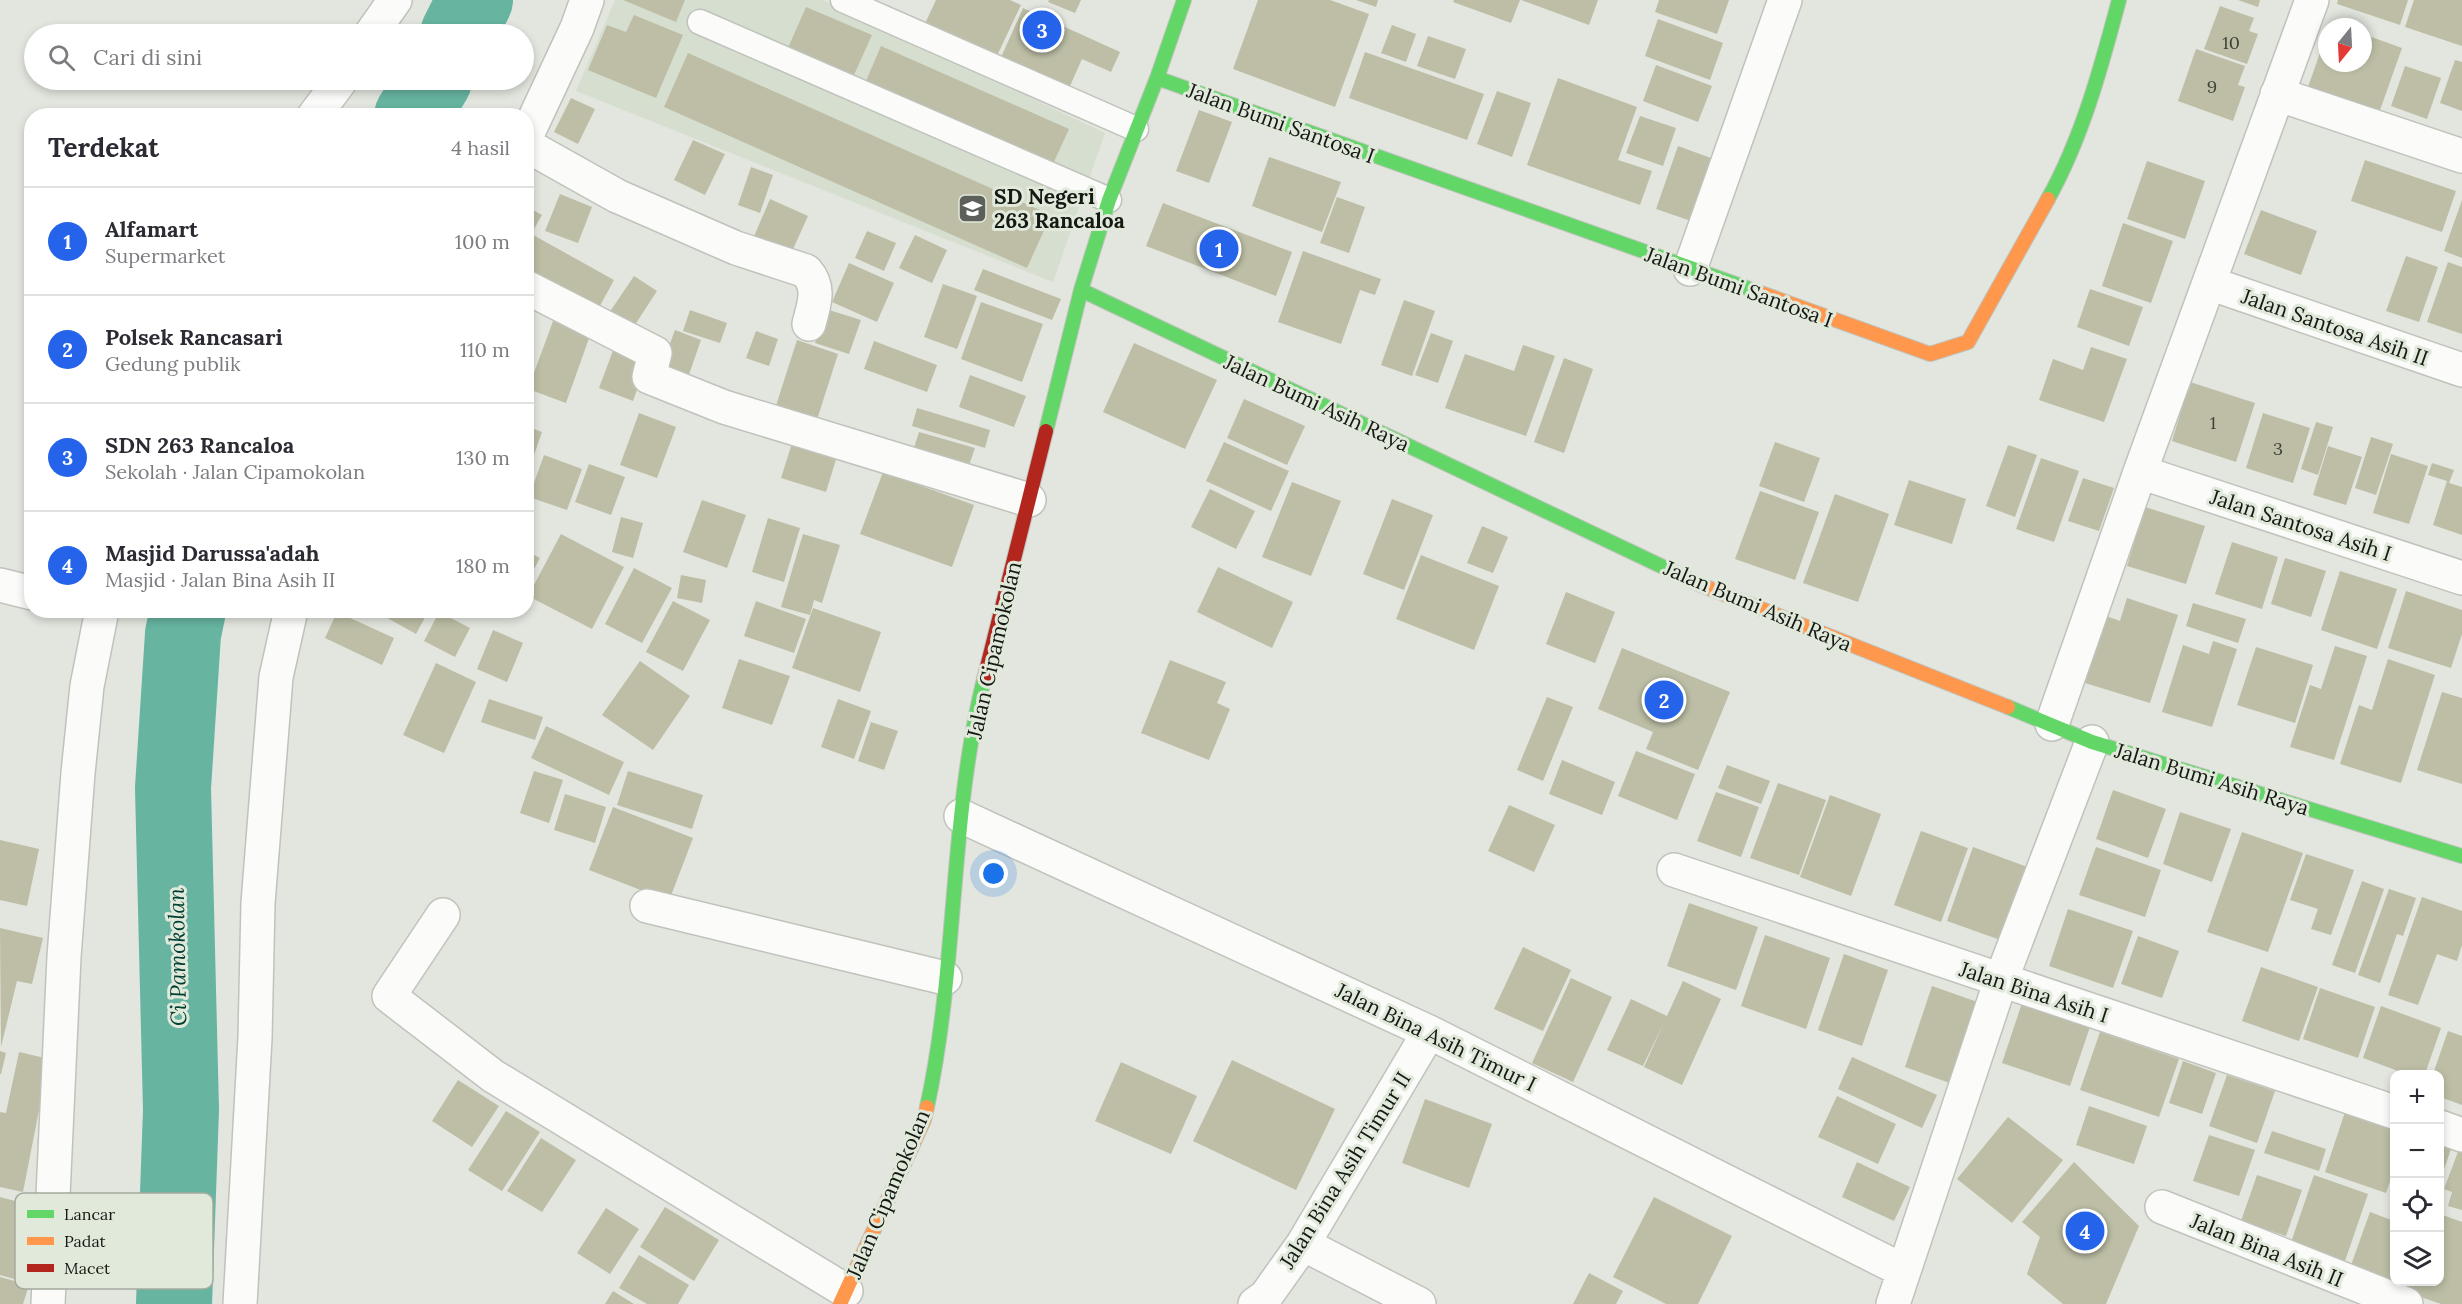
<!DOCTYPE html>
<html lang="id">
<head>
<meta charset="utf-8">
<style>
	:root { --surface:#fff; --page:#f7f7f7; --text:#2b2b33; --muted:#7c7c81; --line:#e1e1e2; --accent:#2563eb }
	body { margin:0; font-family:Lora,serif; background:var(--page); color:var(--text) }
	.controls { position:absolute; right:18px; bottom:18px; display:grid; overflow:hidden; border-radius:12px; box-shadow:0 3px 9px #0003 }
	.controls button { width:54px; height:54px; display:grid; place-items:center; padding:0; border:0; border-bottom:2px solid var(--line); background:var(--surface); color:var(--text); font:30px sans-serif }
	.compass { position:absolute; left:2318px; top:18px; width:54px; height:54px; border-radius:50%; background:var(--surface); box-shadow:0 3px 9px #0003; rotate:198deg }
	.you { position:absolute; left:994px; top:874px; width:21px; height:21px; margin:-15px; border:4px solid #fff; border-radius:50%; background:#1a73e8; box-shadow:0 0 0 9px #1a73e833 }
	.badge { display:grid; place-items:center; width:39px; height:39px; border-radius:50%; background:var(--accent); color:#fff; font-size:20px; font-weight:700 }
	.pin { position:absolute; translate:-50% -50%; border:3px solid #fff; box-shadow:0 2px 6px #0006 }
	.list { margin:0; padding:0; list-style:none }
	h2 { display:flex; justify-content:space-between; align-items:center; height:78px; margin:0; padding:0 24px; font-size:26px }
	h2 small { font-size:20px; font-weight:400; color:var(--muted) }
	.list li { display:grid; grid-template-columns:39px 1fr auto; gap:18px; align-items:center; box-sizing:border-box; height:108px; padding:0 24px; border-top:2px solid var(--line) }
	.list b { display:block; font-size:22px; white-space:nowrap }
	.list p { margin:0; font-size:20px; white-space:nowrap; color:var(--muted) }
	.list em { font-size:20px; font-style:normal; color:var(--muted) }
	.icon { flex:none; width:33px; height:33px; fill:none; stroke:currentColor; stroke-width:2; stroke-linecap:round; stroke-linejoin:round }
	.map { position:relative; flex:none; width:2462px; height:1304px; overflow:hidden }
	.search { position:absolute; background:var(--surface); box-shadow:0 3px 9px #0003; left:24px; top:24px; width:510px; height:66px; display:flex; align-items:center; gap:15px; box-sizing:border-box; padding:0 21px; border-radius:33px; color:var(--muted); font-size:22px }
	.panel { position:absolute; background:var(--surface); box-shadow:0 3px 9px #0003; left:24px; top:108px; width:510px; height:510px; border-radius:24px }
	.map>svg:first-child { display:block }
</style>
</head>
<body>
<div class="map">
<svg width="2462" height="1304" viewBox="0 0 2462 1304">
	<rect width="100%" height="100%" fill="#e2e6de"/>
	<path fill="#d6decf" d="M615 0H823L1105 133 1053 282 576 91Z"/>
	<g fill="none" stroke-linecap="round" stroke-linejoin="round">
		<path stroke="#67b4a1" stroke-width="76" d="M458 34 475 0
			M412 116 434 80
			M174 1304 181 1110 173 788 183 634 188 610"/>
	</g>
	<path fill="#bdbea5" d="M623 0H685L676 22Z
		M936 0H1010L1021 5 994 62 922 30Z
		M1049 0H1081L1075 13 1048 2Z
		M1258 0H1330L1369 14 1335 107 1233 69Z
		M1356 0H1378L1376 7Z
		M1454 0H1520L1511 23 1453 2Z
		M1521 0H1598L1589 25Z
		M1659 0H1729L1717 34 1655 12Z
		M2238 0H2260L2258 7Z
		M2338 0H2408L2400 25 2337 4Z
		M2414 0H2462V46L2405 27Z
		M2220 6 2254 18 2249 31 2258 34 2247 64 2204 49Z
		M806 7 872 35 849 86 784 57Z
		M1023 8 1120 52 1111 72 1082 59 1066 95 998 64Z
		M634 15 683 35 656 98 588 70 607 25 626 32Z
		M1658 19 1723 43 1710 80 1645 56Z
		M1392 25 1416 34 1406 62 1381 53Z
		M2327 33V63H2363V34L2402 48 2379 113 2308 87Z
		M1428 36 1466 49 1455 79 1417 66Z
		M881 46 1069 129 1053 164 866 81Z
		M2196 49 2245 66 2238 85 2245 87 2233 121 2178 101Z
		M1365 52 1484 94 1467 140 1349 98Z
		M688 53 1051 215 1027 268 664 107Z
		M2455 60 2462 62V111L2440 103Z
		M1656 65 1712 86 1698 122 1643 101Z
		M2405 66 2441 78 2427 119 2391 106Z
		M1558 78 1637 107 1618 160 1652 171 1640 205 1527 165Z
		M1497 91 1531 103 1512 157 1477 144Z
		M571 98 595 109 578 144 554 132Z
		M1199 110 1232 122 1209 183 1176 171Z
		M1640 116 1676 128 1663 166 1626 153Z
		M693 140 725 154 705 195 674 180Z
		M1678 146 1719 161 1697 223 1656 209Z
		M1269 157 1341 182 1322 232 1252 206Z
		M2365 160 2456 191 2442 232 2351 201Z
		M2147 161 2205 181 2185 239 2127 219Z
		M751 167 773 175 760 213 738 205Z
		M560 194 592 207 578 243 545 231Z
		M1337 197 1365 207 1349 253 1320 243Z
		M770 199 808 216 789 258 752 241Z
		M2462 200V258L2444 251Z
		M1163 203 1292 252 1276 296 1146 246Z
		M526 206 542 215 534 229 526 225Z
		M2261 210 2317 231 2301 275 2244 254Z
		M2123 223 2173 241 2151 303 2102 286Z
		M526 231 614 280 595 315 526 276Z
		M867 231 896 243 884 271 855 258Z
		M915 235 947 250 932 283 899 268Z
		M1303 251 1381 279 1375 295 1360 290 1341 344 1278 322Z
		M2406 256 2438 267 2419 322 2386 311Z
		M2448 262 2462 267V334L2427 322Z
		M849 263 894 283 877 322 832 302Z
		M983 269 1061 299 1052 320 974 290Z
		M634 276 657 291 629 334 605 319Z
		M943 284 977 296 957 349 924 337Z
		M2090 289 2143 307 2129 346 2077 327Z
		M1404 300 1435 311 1412 376 1381 365Z
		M981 302 1043 324 1022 382 961 359Z
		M826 309 861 320 849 354 815 343Z
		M690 310 727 323 720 343 683 331Z
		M556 313 593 327 566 403 528 389Z
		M675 330 701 340 686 383 659 373Z
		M756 331 778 339 769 366 746 358Z
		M1431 333 1453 341 1438 383 1415 375Z
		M797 340 838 354 814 429 773 415Z
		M874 341 937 365 927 392 864 369Z
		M1134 343 1217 380 1185 449 1103 412Z
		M1523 345 1555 356 1526 436 1445 408 1465 354 1514 371Z
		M2091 347 2127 359 2104 422 2039 400 2053 359 2083 370Z
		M614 348 648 359 633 401 599 388Z
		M1564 358 1593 369 1564 453 1534 442Z
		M970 375 1026 396 1014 427 959 407Z
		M2190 382 2255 403 2236 462 2172 441Z
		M1244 399 1305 426 1287 465 1227 438Z
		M917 408 990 430 985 448 912 426Z
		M639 413 676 427 657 478 620 465Z
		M2263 413 2310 428 2293 483 2246 468Z
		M2316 422 2333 427 2318 475 2301 469Z
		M526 426 542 432 527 475H526Z
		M919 432 975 448 966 474 911 457Z
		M2371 437 2393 444 2376 495 2355 488Z
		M793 440 838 453 826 492 781 478Z
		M1224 442 1289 471 1271 511 1206 481Z
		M1775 442 1820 458 1804 502 1759 486Z
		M2008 445 2037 455 2015 517 1986 506Z
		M2328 446 2362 457 2346 505 2313 495Z
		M2391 454 2428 466 2409 524 2373 513Z
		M544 455 582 469 567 510 529 497Z
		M2041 458 2079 471 2054 542 2016 529Z
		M2432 463 2454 470 2449 483 2462 487V535L2433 525 2447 481 2428 475Z
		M589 464 625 477 611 515 575 502Z
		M883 472 974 505 952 567 860 534Z
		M2083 478 2114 488 2099 531 2068 521Z
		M1909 480 1966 499 1952 544 1894 525Z
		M1292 482 1341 501 1311 576 1262 557Z
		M1210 489 1255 511 1236 549 1191 527Z
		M1760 491 1819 512 1795 580 1735 559Z
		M1835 494 1889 514 1858 602 1803 583Z
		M1392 499 1433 515 1404 590 1363 574Z
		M702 500 746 515 727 568 683 552Z
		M2145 507 2205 526 2186 584 2127 566Z
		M621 517 643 523 633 558 612 552Z
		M768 518 800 528 784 582 752 572Z
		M1482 526 1508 537 1493 573 1467 563Z
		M561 534 624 567 592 629 528 596Z
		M803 534 840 545 822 603 814 600 810 615 781 607Z
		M2232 542 2278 557 2262 609 2215 594Z
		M526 551 540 558 526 584Z
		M1421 555 1499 586 1474 650 1396 619Z
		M2285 558 2326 571 2311 617 2271 604Z
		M1218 567 1293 602 1272 648 1197 612Z
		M634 568 672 588 642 643 605 624Z
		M2340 571 2397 589 2377 649 2321 630Z
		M681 575 706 580 702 603 677 598Z
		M2406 591 2462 610V634L2451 668 2388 648Z
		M1566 592 1615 612 1595 663 1546 644Z
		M2127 598 2178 615 2150 703 2085 683 2106 616 2120 621Z
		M673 601 710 620 683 671 646 652Z
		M756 601 806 619 794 653 744 636Z
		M2193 603 2246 619 2238 643 2186 626Z
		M813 608 881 632 860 692 792 668Z
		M373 610H429L416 634Z
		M337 612 394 638 382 665 325 638Z
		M439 612 470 628 455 657 424 641Z
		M493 630 523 643 507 682 477 669Z
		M2213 641 2237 649 2212 727 2162 712 2183 645 2209 654Z
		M2335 646 2367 656 2334 760 2290 747 2310 685 2321 689Z
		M2256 647 2313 665 2295 723 2237 705Z
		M1622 648 1730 692 1698 770 1646 749 1653 732 1598 709Z
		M739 659 790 676 772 725 722 708Z
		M2388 659 2435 675 2401 783 2340 764 2359 705 2372 710Z
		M1170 660 1226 682 1217 703 1230 709 1209 760 1141 733Z
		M640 661 690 696 653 750 602 715Z
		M436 663 476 682 444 753 403 735Z
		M2442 692 2462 698V784L2417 770Z
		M1547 697 1573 707 1543 781 1517 770Z
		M489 699 543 717 535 740 481 722Z
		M838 699 871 711 854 759 821 747Z
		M871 722 898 731 884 770 858 761Z
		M546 726 624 762 609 795 531 758Z
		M1636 751 1695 774 1677 820 1618 796Z
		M1562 760 1615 782 1602 815 1549 794Z
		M1727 765 1770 781 1761 804 1718 788Z
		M534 771 563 780 549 823 520 813Z
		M628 771 703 795 692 829 617 805Z
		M1778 783 1826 800 1799 875 1750 858Z
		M2113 790 2166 809 2148 858 2096 839Z
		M1716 792 1759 807 1741 857 1697 841Z
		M565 794 606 807 595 843 554 830Z
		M1830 795 1881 814 1851 896 1800 877Z
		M1509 805 1555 825 1534 872 1488 851Z
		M613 807 693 838 669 901 589 870Z
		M2180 812 2231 829 2212 882 2163 864Z
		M1921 831 1968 848 1941 922 1894 905Z
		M2242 832 2303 853 2268 952 2207 932Z
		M0 840 39 849 27 906 0 900Z
		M1973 847 2033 869 2006 942 1947 921Z
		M2096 847 2161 870 2145 917 2079 895Z
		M2306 854 2354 870 2331 935 2311 929 2318 909 2290 900Z
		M2362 881 2384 889 2355 973 2332 965Z
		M2389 889 2416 898 2403 936 2397 934 2380 983 2358 975Z
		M2422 897 2462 911V945L2457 961 2437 954 2418 1005 2388 995Z
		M1689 903 1758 927 1736 990 1667 966Z
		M2068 909 2133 931 2113 988 2049 966Z
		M0 928 43 938 32 984 17 981 1 1047Z
		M1765 935 1830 958 1806 1029 1741 1006Z
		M2138 936 2179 951 2162 998 2121 984Z
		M1523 947 1571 970 1543 1031 1494 1009Z
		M1844 954 1888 970 1862 1046 1818 1030Z
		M2261 967 2318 987 2299 1041 2242 1021Z
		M1571 978 1612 997 1573 1082 1532 1063Z
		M1683 981 1721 999 1682 1085 1644 1067 1664 1022 1643 1066 1607 1050 1631 999 1667 1016Z
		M1932 986 1986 1005 1958 1086 1905 1067Z
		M2320 988 2375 1007 2358 1058 2303 1039Z
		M2023 1000 2091 1024 2070 1086 2002 1063Z
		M2381 1006 2441 1028 2425 1074H2397L2398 1071 2363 1058Z
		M2448 1031 2462 1036V1105L2440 1097V1074H2433Z
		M2100 1032 2179 1059 2159 1117 2080 1090Z
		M0 1051 6 1053 1 1074H0Z
		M19 1052 49 1059 23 1192 0 1187V1112L6 1113Z
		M1852 1057 1937 1095 1922 1128 1838 1089Z
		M1232 1060 1335 1109 1296 1190 1193 1141Z
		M2183 1061 2216 1073 2202 1114 2169 1103Z
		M1121 1062 1197 1096 1171 1154 1095 1121Z
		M2227 1075 2275 1091 2257 1143 2209 1126Z
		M458 1080 499 1106 472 1147 432 1121Z
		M1837 1096 1896 1124 1878 1164 1818 1137Z
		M1425 1099 1492 1124 1469 1188 1402 1163Z
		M2089 1106 2147 1126 2134 1164 2076 1145Z
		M506 1111 540 1132 502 1191 468 1170Z
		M2345 1112 2394 1130V1170L2386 1193 2325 1172Z
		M2008 1117 2063 1160 2012 1223 1957 1179Z
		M2272 1131 2326 1149 2319 1171 2264 1153Z
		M2209 1135 2255 1150 2239 1196 2193 1181Z
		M541 1138 576 1160 542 1212 507 1191Z
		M2462 1141V1210L2448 1206 2452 1192 2444 1189Z
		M2440 1142 2452 1146 2440 1181Z
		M1857 1162 1910 1187 1894 1221 1842 1197Z
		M2074 1162 2139 1226 2106 1304H2063L2027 1274 2040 1237 2022 1222Z
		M2257 1175 2302 1190 2286 1236 2241 1221Z
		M2314 1175 2368 1194 2344 1264 2290 1245Z
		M0 1197 45 1209 25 1282 0 1275Z
		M1654 1197 1732 1236 1698 1304H1666L1613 1277Z
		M665 1207 719 1240 694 1281 640 1247Z
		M606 1208 639 1229 610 1274 577 1253Z
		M2370 1212 2394 1221V1282H2400L2399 1285 2350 1268Z
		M2440 1214 2462 1222V1304H2441L2403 1291 2406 1282H2440Z
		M639 1255 689 1285 678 1304H647L619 1288Z
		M1589 1273 1623 1291 1616 1304H1573Z
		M0 1277 29 1285 23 1304H0Z
		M613 1291 634 1304H605Z"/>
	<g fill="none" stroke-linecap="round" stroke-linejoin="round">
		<defs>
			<path id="lane" d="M843 0 1136 129
				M700 22 1109 200"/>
			<path id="street" d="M371 34 395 0
				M2277 94 2462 156
				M314 116 341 80
				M526 137 577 28 587 0
				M526 145 617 196 736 248 806 271C821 288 814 304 809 324
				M1690 269 1785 0
				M2209 283 2462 370
				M526 287 655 353 649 377 724 407 1029 500
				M2140 472 2462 578
				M0 585 32 593
				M2052 724 2140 472 2312 0
				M961 816 1429 1032 1904 1271
				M1674 870 2394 1112
				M647 906 945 978
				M443 915 389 996 493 1076 846 1291
				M2440 1127 2462 1135
				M2162 1207 2406 1304
				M1303 1244 1419 1304
				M48 1304 64 957 78 773 87 686 102 610
				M240 1304 255 1038 258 903 276 677 291 610
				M1255 1304 1266 1296 1303 1244 1429 1032
				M1893 1304 2001 980 2092 742"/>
			<path id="fast" d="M1157 78 1761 293
				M2048 199C2082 138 2101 68 2119 0
				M1081 290 1701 585
				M1046 431 1081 290 1109 200 1157 78 1184 0
				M2008 707 2092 742 2462 856
				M927 1107C958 966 949 819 984 679"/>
			<path id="slow" d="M1761 293 1930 354 1968 342 2048 199
				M1701 585 2008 707
				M840 1304 924 1120 927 1107"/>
			<path id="jam" d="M984 679 1046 431"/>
		</defs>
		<use href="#lane" stroke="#bfc3bc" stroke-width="27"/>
		<use href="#street" stroke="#bfc3bc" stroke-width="36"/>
		<use href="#fast" stroke="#bfc3bc" stroke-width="16"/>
		<use href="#slow" stroke="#bfc3bc" stroke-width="16"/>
		<use href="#jam" stroke="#bfc3bc" stroke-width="16"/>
		<use href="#lane" stroke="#fbfbfa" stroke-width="24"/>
		<use href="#street" stroke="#fbfbfa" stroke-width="33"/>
		<use href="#fast" stroke="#63d668" stroke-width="14"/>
		<use href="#slow" stroke="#ff974d" stroke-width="14"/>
		<use href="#jam" stroke="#b3261e" stroke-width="14"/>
	</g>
	<defs>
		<symbol id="school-square" viewBox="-11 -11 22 22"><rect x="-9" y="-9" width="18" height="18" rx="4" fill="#5d605a" stroke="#e1e9db"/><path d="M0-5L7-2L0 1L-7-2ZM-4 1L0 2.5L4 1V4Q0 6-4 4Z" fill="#fff"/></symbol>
	</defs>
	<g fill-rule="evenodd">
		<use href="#school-square" x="956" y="192" width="33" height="33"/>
	</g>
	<g text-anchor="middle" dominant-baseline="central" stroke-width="6" stroke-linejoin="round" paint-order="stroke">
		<g font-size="18" fill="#3f4238">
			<text x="2231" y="42">10</text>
			<text x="2212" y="86">9</text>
			<text x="2213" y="422">1</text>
			<text x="2278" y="448">3</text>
		</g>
		<g font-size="21" fill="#151813" stroke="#e1e9db">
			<text transform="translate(1281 123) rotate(20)">Jalan Bumi Santosa I</text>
			<text transform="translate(1739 287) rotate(20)">Jalan Bumi Santosa I</text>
			<text transform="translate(2335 327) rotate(19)">Jalan Santosa Asih II</text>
			<text transform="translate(1317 403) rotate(25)">Jalan Bumi Asih Raya</text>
			<text transform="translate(2301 525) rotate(18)">Jalan Santosa Asih I</text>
			<text transform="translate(1758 606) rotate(23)">Jalan Bumi Asih Raya</text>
			<text transform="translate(994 650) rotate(-77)">Jalan Cipamokolan</text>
			<text transform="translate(2212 779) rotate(17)">Jalan Bumi Asih Raya</text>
			<text transform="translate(2034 992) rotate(18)">Jalan Bina Asih I</text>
			<text transform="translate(1436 1037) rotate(26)">Jalan Bina Asih Timur I</text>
			<text transform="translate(1345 1170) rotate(-58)">Jalan Bina Asih Timur II</text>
			<text transform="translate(888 1194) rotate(-67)">Jalan Cipamokolan</text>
			<text transform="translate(2267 1250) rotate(22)">Jalan Bina Asih II</text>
		</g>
		<g font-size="21" font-weight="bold" fill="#151813" stroke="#e1e9db" text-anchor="start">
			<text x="994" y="196">SD Negeri<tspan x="994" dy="24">263 Rancaloa</tspan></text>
		</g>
		<g font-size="22" font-style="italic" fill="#004034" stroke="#e1e9db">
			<text transform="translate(177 957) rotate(-91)">Ci Pamokolan</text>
		</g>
	</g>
	<rect x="15" y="1193" width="198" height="96" rx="9" fill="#e1e9db" stroke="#a4aa9f" stroke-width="1.5"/>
	<rect x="27" y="1210" width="27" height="8" fill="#63d668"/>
	<rect x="27" y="1237" width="27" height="8" fill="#ff974d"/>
	<rect x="27" y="1264" width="27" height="8" fill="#b3261e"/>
	<g font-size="16" fill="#151813">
		<text x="64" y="1220">Lancar</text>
		<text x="64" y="1247">Padat</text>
		<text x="64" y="1274">Macet</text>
	</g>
</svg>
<div class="controls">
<button>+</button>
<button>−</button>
<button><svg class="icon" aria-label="locate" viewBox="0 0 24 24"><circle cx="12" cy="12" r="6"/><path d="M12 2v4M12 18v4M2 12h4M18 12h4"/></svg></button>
<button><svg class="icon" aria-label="layers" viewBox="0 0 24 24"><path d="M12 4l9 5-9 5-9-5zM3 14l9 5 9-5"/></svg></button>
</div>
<svg class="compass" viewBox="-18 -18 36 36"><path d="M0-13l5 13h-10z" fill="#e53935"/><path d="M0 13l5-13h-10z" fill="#7c7c81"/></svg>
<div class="you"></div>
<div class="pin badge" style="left:1219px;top:249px">1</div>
<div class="pin badge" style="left:1664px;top:700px">2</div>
<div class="pin badge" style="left:1042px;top:30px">3</div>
<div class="pin badge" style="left:2085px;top:1231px">4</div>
<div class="search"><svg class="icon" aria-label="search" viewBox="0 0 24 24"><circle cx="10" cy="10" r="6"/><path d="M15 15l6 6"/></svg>Cari di sini</div>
<section class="panel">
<h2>Terdekat<small>4 hasil</small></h2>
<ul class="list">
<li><span class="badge">1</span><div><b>Alfamart</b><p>Supermarket</p></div><em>100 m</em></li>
<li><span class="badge">2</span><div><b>Polsek Rancasari</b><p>Gedung publik</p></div><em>110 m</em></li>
<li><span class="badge">3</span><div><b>SDN 263 Rancaloa</b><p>Sekolah · Jalan Cipamokolan</p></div><em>130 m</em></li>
<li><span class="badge">4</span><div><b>Masjid Darussa'adah</b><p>Masjid · Jalan Bina Asih II</p></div><em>180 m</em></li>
</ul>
</section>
</div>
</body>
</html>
